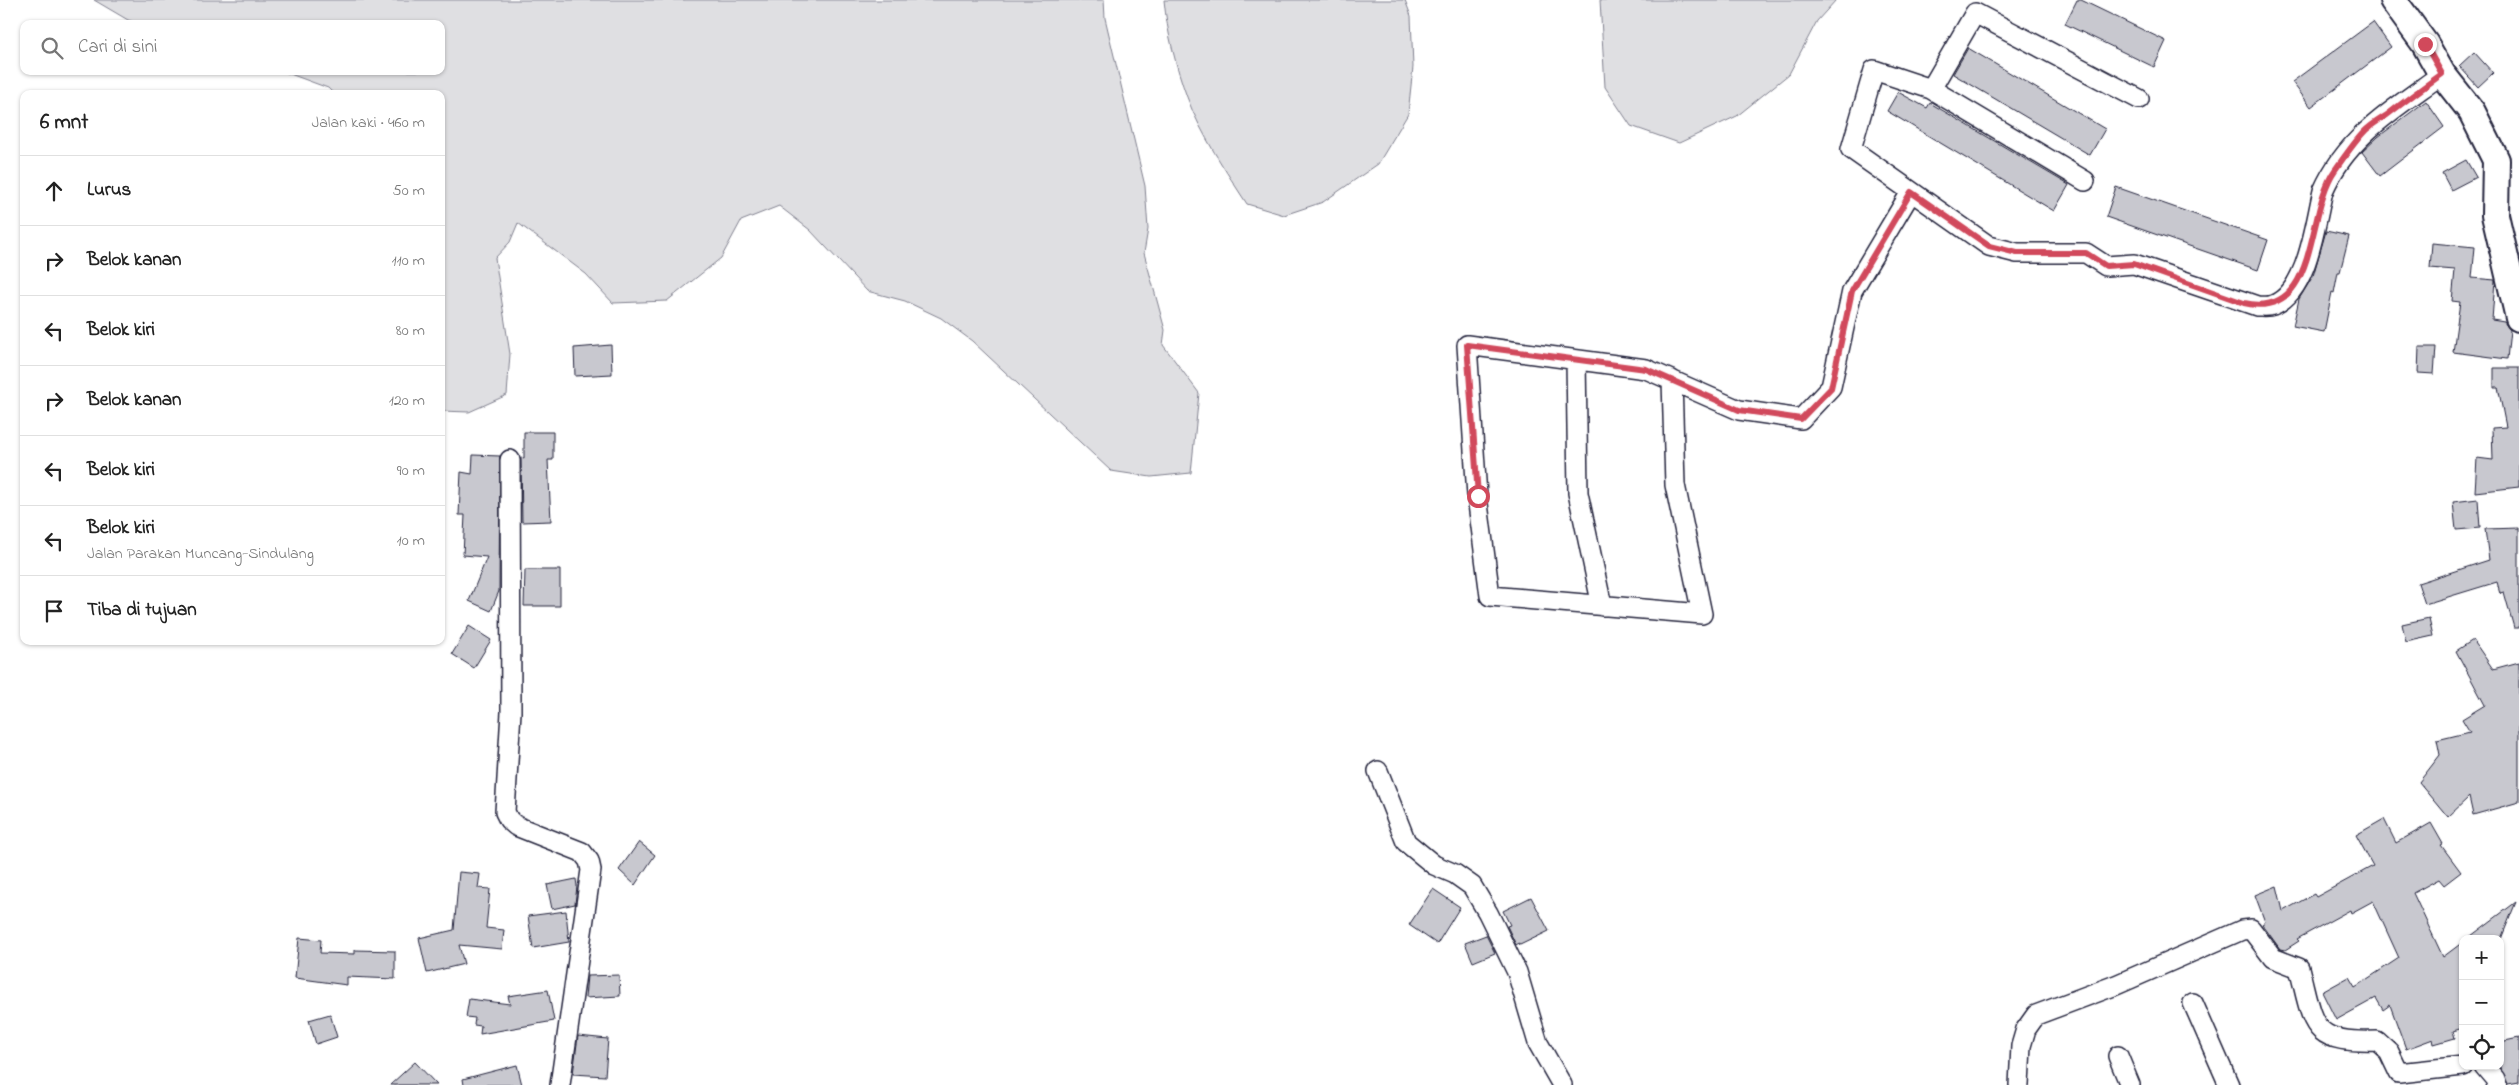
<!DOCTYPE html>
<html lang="id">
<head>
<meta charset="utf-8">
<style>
	:root { --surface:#fff; --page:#f6f6f6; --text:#222; --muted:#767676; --line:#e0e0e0 }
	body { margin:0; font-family:"Indie Flower",sans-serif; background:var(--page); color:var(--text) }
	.controls { position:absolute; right:15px; bottom:15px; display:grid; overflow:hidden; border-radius:10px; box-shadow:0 1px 4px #0004 }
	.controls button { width:45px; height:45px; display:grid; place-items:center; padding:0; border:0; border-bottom:1px solid var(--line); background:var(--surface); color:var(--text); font:25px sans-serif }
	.stop { position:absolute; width:15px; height:15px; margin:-11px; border:4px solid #d1495b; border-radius:50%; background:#fff }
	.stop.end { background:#d1495b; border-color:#fff; box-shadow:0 1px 5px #0008 }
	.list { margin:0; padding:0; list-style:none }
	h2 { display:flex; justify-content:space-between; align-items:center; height:65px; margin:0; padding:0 20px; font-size:21px }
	h2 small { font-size:16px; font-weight:400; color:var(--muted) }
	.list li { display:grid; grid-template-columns:32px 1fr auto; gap:15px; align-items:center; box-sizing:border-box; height:70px; padding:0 20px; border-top:1px solid var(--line) }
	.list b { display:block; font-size:19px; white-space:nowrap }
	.list p { margin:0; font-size:16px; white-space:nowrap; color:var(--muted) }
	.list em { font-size:16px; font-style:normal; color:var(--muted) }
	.icon { flex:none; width:28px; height:28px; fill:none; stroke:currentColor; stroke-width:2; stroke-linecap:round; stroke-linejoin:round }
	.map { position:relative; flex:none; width:2519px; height:1085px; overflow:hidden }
	.search { position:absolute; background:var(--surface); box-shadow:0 1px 4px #0004; left:20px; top:20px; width:425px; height:55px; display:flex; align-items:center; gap:12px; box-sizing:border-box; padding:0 18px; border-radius:10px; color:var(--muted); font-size:19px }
	.panel { position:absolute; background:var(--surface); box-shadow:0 1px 4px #0004; left:20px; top:90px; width:425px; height:555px; border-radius:10px }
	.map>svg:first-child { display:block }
</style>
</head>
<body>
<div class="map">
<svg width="2519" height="1085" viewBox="0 0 2519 1085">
	<rect width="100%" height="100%" fill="#fff"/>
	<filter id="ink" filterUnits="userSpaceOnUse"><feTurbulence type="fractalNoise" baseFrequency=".02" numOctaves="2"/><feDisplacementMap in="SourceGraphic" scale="10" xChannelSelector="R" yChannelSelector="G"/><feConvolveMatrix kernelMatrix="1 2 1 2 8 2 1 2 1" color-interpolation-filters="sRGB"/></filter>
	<g filter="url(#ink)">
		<path fill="#dfdfe2" stroke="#80808e" d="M94 0H1104L1105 18 1145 186 1148 229 1144 253 1165 330 1163 345 1199 393 1191 473 1151 477 1111 471 972 341 941 318 905 301 867 291 810 230 779 206 741 221 721 258 667 301 613 303 586 274 518 223 510 242 495 258 510 354 507 395 469 412 441 411V94H334L328 88 282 71H441V24H140L128 20Z
			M1164 0H1405L1411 16 1413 67 1408 114 1378 164 1323 202 1284 215 1247 204C1227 173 1200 133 1187 97 1176 67 1167 32 1164 0Z
			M1600 0H1836L1817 21 1789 74 1737 116 1679 143 1631 126 1605 87Z"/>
		<path fill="#c8c8cf" stroke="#22223b" d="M2077 0H2081L2166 41 2154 67 2065 24Z
			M2373 22 2391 47 2311 107 2292 82Z
			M1968 48 2105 129 2090 155 1953 74Z
			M2474 52 2493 73 2478 87 2459 66Z
			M1898 92 1927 108 1930 103 2069 185 2054 211 1887 111Z
			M2426 101 2444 127 2380 176 2362 152 2378 137Z
			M2466 160 2476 177 2451 190 2442 173Z
			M2116 187 2268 240 2258 270 2106 217Z
			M2326 231 2349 236 2340 272H2338L2334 293 2332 292 2324 332 2293 326 2299 299 2313 276Z
			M2432 243 2475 247 2472 278 2495 280 2492 320 2504 322 2510 330 2507 359 2453 352 2460 302 2452 301 2455 270 2430 268Z
			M611 345 612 374 575 376 574 348Z
			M2419 347H2436L2434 374 2418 373Z
			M2494 368H2519V487L2475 492 2477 458 2493 460 2492 428 2506 427 2498 387H2494Z
			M524 432H553V460H548L551 521 522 522 521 457 524 458Z
			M473 455 500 456 499 591 491 611 469 601 487 557 463 555 465 515H459L461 472 472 474Z
			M2478 499 2480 528 2456 530 2453 502Z
			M2519 528V628H2514L2504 592 2500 593 2497 582 2425 604 2418 583 2489 560 2485 529Z
			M525 570H560V606H524Z
			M2429 618 2433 636 2406 642 2402 624Z
			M469 626 491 640 474 668 452 654Z
			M2473 640 2493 669 2519 662V802L2473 815 2469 797 2448 817 2419 782 2440 755 2437 740 2470 732 2462 719 2485 705 2456 651Z
			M2384 819 2396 843 2431 823 2443 844 2441 845 2461 872 2444 885 2439 879 2413 893 2443 957 2463 942V1028L2453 1031 2455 1038 2434 1044 2433 1039 2406 1049 2390 1005 2383 1010 2376 998 2336 1020 2322 992 2349 977 2355 987 2399 958 2373 901 2351 913 2350 910 2297 939 2299 941 2285 950 2280 949 2262 924 2265 922 2255 895 2277 886 2283 911 2314 894 2316 897 2373 866 2356 835Z
			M639 842 655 855 635 885 619 870Z
			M459 872 480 874 478 888 490 889 486 928 504 930 502 949 459 945 464 964 427 973 419 938 454 930Z
			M576 879 577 886 575 904 552 909 547 885Z
			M1433 889 1460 907 1437 944 1409 925Z
			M1531 897 1549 931 1520 945 1519 943 1516 945 1507 926 1510 925 1503 911Z
			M2516 902 2501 939H2467Z
			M566 911 569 942 533 948 528 916Z
			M1486 935 1495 953 1473 962 1465 943Z
			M299 938 321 940 320 953 355 954V950L395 951V979L347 977V985L295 978Z
			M619 975 620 996 585 998 587 976Z
			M548 990 554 1021 480 1034 481 1026 474 1025 475 1018 466 1017 469 999 510 1004 508 996Z
			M330 1014 337 1037 316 1044 309 1020Z
			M578 1036 608 1039 605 1076 573 1074Z
			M2519 1038V1082L2508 1084 2500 1068V1042Z
			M415 1062 437 1085H390Z
			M517 1065 522 1085H464L463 1079Z"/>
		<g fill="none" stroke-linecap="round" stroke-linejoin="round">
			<defs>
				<path id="street" d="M1931 89 1975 13 2139 99
					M2085 181 1931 89 1874 70 1851 149 1989 246 2017 253H2086L2106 266 2134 264 2257 306C2262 306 2268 307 2273 305 2308 292 2315 223 2323 191 2347 136 2396 108 2442 74
					M1576 360 1578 493 1602 606
					M1672 380 1675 485 1702 614 1490 596 1477 496 1467 345 1646 369 1739 410 1801 419 1831 387 1852 291 1911 192
					M510 460 511 712 505 812 509 820 516 826 582 852 589 861 591 870 560 1085
					M1378 771 1406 842 1434 865 1455 874 1472 886 1488 913 1517 972 1538 1043 1562 1085
					M2193 1003 2229 1085
					M2118 1056 2130 1085
					M2484 1066 2495 1079 2497 1085
					M2019 1085 2021 1046 2026 1029 2036 1015 2116 985 2242 930 2251 929 2273 958 2299 968C2314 1026 2309 1043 2377 1041L2389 1052 2399 1073 2463 1066"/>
				<path id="secondary" d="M2393 0 2425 44 2442 74 2472 112 2496 160 2495 215 2519 318"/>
			</defs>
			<use href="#street" stroke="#22223b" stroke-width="22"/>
			<use href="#secondary" stroke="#22223b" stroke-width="30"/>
			<use href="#street" stroke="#fff" stroke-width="19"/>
			<use href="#secondary" stroke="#fff" stroke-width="26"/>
		</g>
	</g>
	<g fill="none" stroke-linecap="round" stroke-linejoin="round" filter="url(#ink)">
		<path stroke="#d1495b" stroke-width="6" d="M1478 496 1467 345 1646 369 1739 410 1801 419 1831 388 1852 291 1911 192 1989 246 2017 253H2086L2106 266 2134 264 2244 303C2320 320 2305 212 2335 170 2344 157 2353 144 2363 133 2369 126 2379 120 2387 115 2405 101 2424 87 2442 74L2425 44"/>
	</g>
</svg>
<div class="controls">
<button>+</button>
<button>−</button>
<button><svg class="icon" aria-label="locate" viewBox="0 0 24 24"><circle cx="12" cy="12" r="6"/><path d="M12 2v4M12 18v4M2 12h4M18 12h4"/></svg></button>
</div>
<div class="stop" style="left:1478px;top:496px"></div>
<div class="stop end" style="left:2425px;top:44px"></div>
<div class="search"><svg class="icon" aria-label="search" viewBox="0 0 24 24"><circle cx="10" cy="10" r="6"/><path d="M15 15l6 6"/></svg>Cari di sini</div>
<section class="panel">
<h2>6 mnt<small>Jalan kaki · 460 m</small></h2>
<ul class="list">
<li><svg class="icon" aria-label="ahead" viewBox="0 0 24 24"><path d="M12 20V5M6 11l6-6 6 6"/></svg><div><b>Lurus</b></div><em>50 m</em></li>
<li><svg class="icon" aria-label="right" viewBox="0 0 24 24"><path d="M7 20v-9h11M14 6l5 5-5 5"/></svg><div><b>Belok kanan</b></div><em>110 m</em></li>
<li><svg class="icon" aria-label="left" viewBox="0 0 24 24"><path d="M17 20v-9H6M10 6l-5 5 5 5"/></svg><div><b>Belok kiri</b></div><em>80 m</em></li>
<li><svg class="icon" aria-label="right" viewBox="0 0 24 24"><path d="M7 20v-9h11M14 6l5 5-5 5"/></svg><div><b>Belok kanan</b></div><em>120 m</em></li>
<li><svg class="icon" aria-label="left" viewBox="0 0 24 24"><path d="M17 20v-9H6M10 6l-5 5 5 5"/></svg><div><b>Belok kiri</b></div><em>90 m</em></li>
<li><svg class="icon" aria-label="left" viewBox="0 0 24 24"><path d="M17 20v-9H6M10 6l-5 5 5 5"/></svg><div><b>Belok kiri</b><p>Jalan Parakan Muncang-Sindulang</p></div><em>10 m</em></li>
<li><svg class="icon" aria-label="arrive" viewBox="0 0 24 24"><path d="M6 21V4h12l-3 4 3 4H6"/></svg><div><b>Tiba di tujuan</b></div></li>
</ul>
</section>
</div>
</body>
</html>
